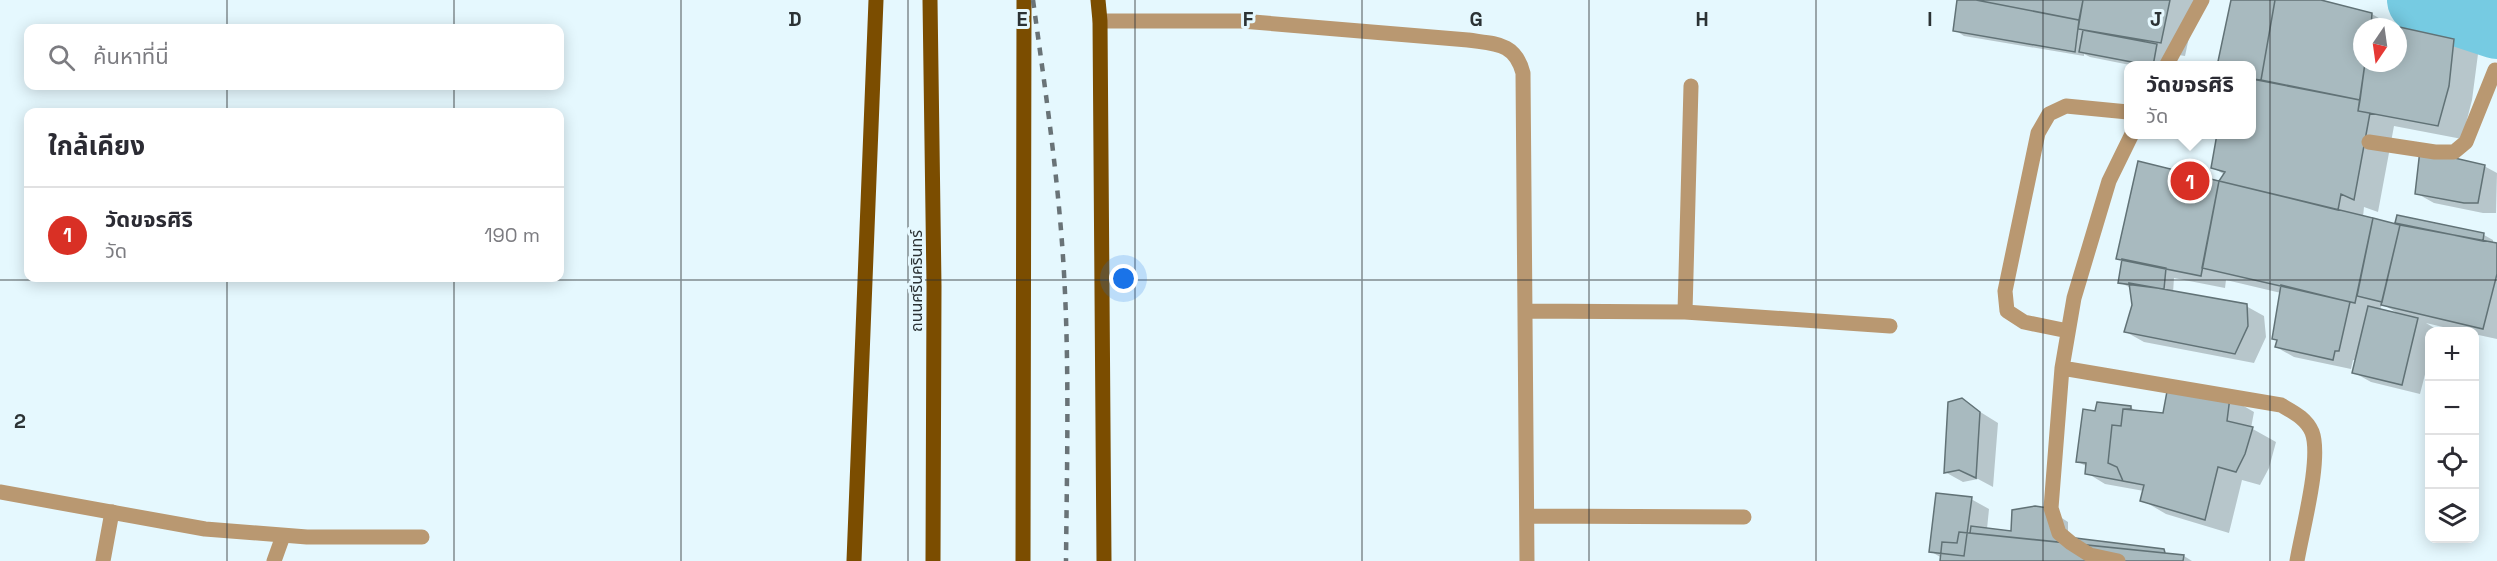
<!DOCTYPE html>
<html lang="th">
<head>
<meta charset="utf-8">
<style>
	:root { --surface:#fff; --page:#f7f7f7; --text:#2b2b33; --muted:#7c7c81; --line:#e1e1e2; --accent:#d93025 }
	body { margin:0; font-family:"Space Grotesk","Noto Sans Thai",sans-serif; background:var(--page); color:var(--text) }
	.controls { position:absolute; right:18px; bottom:18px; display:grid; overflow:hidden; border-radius:12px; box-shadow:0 3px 15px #0003 }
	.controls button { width:54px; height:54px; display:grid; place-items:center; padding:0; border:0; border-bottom:2px solid var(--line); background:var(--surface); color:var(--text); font:30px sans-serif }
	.compass { position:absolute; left:2353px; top:18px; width:54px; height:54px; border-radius:50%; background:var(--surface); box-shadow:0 3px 15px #0003; rotate:193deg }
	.you { position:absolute; left:1124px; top:279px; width:21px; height:21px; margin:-15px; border:4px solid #fff; border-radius:50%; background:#1a73e8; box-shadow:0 0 0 9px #1a73e833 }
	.badge { display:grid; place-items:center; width:39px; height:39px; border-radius:50%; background:var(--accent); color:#fff; font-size:20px; font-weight:700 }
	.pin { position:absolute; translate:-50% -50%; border:3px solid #fff; box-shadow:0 2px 6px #0006 }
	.popup { position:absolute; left:2124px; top:61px; width:132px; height:78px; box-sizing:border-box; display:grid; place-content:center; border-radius:12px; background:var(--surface); filter:drop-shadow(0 2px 4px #0005); font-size:20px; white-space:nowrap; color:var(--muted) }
	.popup b { font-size:22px; color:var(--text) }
	.popup::after { content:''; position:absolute; left:50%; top:100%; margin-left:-12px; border:12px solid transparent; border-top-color:var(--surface) }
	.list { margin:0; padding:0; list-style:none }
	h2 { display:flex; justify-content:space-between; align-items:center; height:78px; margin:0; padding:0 24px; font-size:26px }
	h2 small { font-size:20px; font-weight:400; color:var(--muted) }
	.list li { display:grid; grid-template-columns:39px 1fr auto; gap:18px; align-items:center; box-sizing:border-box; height:96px; padding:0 24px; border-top:2px solid var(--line) }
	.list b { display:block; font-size:22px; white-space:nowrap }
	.list p { margin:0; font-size:20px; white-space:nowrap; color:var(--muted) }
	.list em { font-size:20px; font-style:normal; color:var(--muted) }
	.icon { flex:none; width:33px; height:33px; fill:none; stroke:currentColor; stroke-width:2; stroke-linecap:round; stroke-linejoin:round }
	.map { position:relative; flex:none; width:2497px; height:561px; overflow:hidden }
	.search { position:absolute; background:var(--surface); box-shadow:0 3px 15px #0003; left:24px; top:24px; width:540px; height:66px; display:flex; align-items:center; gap:15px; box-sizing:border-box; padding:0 21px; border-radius:12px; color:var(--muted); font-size:22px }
	.panel { position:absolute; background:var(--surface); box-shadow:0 3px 15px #0003; left:24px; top:108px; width:540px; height:174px; border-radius:12px }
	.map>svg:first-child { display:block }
</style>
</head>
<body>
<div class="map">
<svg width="2497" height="561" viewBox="0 0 2497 561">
	<rect width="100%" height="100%" fill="#e5f8fe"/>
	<path fill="#0003" fill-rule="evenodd" d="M1959 0H2197L2185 56 2166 53 2163 66H2135L2090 57 2084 54V56L1964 36 1955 30Z
		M2232 0H2315L2372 14 2394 27H2362V63H2398V28L2454 40 2478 54 2472 100 2462 139 2394 126 2378 212 2364 207 2363 217 2396 225 2398 217 2484 235 2493 240V244L2497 245V339L2474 334V332H2464L2426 323 2436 329 2435 332H2430V355L2420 394 2371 382 2353 372 2356 360H2353L2351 369 2294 357 2276 347 2281 293 2226 280 2225 288 2174 278 2173 293 2246 306 2264 316 2266 337 2254 363 2144 342 2126 332 2133 306 2131 288 2119 282 2123 261 2117 258 2220 183 2225 175 2212 167 2252 134V66ZM2382 304 2399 314 2380 310Z
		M2484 166 2497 173 2496 213H2483L2434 203 2416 193Z
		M2230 398 2254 412 2251 428 2276 442 2269 468 2260 485 2242 480 2229 533 2166 514 2142 500 2144 491 2105 484 2087 473 2088 467 2078 462 2097 413 2130 407 2138 412 2165 414Z
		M1961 400 1998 423 1993 487 1978 479 1963 482 1945 472Z
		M1971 499 1989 509 1987 529 2013 532 2057 515 2068 522V538L2164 551 2170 555 2184 556 2192 561H1942V558L1930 551Z"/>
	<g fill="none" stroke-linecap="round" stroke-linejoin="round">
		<path stroke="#76cbe2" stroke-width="68" d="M2421 0 2497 25"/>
	</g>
	<path fill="#a8babf" stroke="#617276" stroke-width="1.5" d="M1957 0H1976L2079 20 2075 52 1953 31Z
		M1976 0H2083L2079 20Z
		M2083 0H2170L2161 43 2078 29Z
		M2231 0H2275L2261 80 2252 79V66H2217Z
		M2275 0H2321L2372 13 2371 27H2362V63H2365L2360 100 2261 80Z
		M2372 21 2454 39 2449 86 2438 126 2358 111 2365 63H2398V27H2371Z
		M2083 30 2157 44 2153 66 2079 52Z
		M2252 79 2360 100 2358 111 2370 113 2354 200 2341 194 2338 210 2219 181 2225 172 2211 168 2217 134H2252Z
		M2420 150 2485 165 2478 203H2464L2415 194Z
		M2138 161 2219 181 2201 276 2116 259Z
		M2219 181 2373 218 2355 303 2202 268Z
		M2397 215 2484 233 2483 241 2395 223Z
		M2373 218 2400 225 2382 302 2357 296Z
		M2400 225 2497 243V274L2483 329 2381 305Z
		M2122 259 2166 268 2164 289 2118 283Z
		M2129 283 2247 304 2248 326 2235 354 2124 332 2132 305Z
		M2281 285 2350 302 2339 351H2335L2333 360 2275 347 2277 340 2272 339Z
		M2368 306 2418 318 2402 385 2352 373Z
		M2168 386 2230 397 2227 421 2253 427 2245 454 2236 472 2218 467 2205 520 2140 501 2144 485 2123 481 2117 467 2108 463 2112 425 2121 426 2123 409 2163 413Z
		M1962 398 1980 412 1976 478 1959 470 1944 473 1948 402Z
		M2097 402 2131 406V409H2123L2121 426 2112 425 2108 463 2117 467 2123 481 2085 474 2086 463 2076 462 2083 409 2095 411Z
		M1936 493 1972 497 1964 556 1929 552Z
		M2035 506 2048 508 2059 536 2164 549 2165 553 1970 533 1971 526 2011 531 2012 510Z
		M1959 532 2184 555 2183 561H1940L1942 542 1957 543Z"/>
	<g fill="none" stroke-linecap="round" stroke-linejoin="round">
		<path stroke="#b99871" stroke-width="15" d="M2166 66 2202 0
			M2369 142 2435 152H2454L2466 142 2495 70
			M2068 331 2024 322 2007 311 2005 291 2038 133 2049 114 2066 106 2128 112
			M2062 368 2281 405C2293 412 2306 418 2312 432 2322 458 2302 531 2297 561
			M103 561 112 512
			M274 561 283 536
			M2118 561 2090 555 2071 543 2059 533 2051 508 2062 368 2074 298 2109 181 2132 134"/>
		<path stroke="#b99871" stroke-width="15" d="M1100 21H1241L1468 40C1495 44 1515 42 1523 73L1527 561
			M1526 311 1685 312 1890 326
			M1685 312 1691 86
			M0 492 205 529 307 537H422
			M1527 516 1744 517"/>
		<path stroke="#7b4d00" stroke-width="15" d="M930 0 934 286 933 561
			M1098 0 1100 21 1104 561
			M854 561 876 0
			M1023 561 1024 0"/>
		<path stroke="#697377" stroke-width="4.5" stroke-dasharray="8 8" stroke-linecap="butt" d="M1033 0C1044 81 1056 162 1062 243 1070 349 1067 455 1066 561"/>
	</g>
	<path fill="none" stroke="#2b3234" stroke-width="1.5" stroke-opacity="0.55" d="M227 0V28M454 0V28M681 0V561M908 0V561M1135 0V561M1362 0V561M1589 0V561M1816 0V561M2043 0V561M2270 0V561M227 86V112M454 86V112M227 278V561M454 278V561M0 280H2497"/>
	<g text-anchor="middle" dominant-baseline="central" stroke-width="6" stroke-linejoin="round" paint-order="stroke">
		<g font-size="16" fill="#2b3234" stroke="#e5f8fe">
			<text transform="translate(916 281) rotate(-90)">ถนนศรีนครินทร์</text>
		</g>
	</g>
	<g font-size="20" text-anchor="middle" font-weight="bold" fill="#2b3234" stroke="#e5f8fe" stroke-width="6" stroke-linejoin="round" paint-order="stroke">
		<text x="795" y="26">D</text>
		<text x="1022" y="26">E</text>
		<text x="1248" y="26">F</text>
		<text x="1476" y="26">G</text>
		<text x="1702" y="26">H</text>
		<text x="1930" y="26">I</text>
		<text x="2156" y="26">J</text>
		<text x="20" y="428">2</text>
	</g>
</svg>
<div class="controls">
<button>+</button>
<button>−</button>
<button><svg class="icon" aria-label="locate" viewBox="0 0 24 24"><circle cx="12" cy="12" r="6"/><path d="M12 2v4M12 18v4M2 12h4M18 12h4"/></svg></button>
<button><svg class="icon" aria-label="layers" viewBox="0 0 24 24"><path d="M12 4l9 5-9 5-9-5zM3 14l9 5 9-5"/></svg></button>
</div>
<svg class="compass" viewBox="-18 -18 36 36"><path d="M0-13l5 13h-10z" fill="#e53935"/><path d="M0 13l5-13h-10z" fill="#7c7c81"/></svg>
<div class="you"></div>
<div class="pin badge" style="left:2190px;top:181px">1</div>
<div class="popup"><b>วัดขจรศิริ</b>วัด</div>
<div class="search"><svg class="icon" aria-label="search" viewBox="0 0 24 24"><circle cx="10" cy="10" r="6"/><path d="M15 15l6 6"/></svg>ค้นหาที่นี่</div>
<section class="panel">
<h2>ใกล้เคียง<small></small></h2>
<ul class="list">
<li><span class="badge">1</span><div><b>วัดขจรศิริ</b><p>วัด</p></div><em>190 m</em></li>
</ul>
</section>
</div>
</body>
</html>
